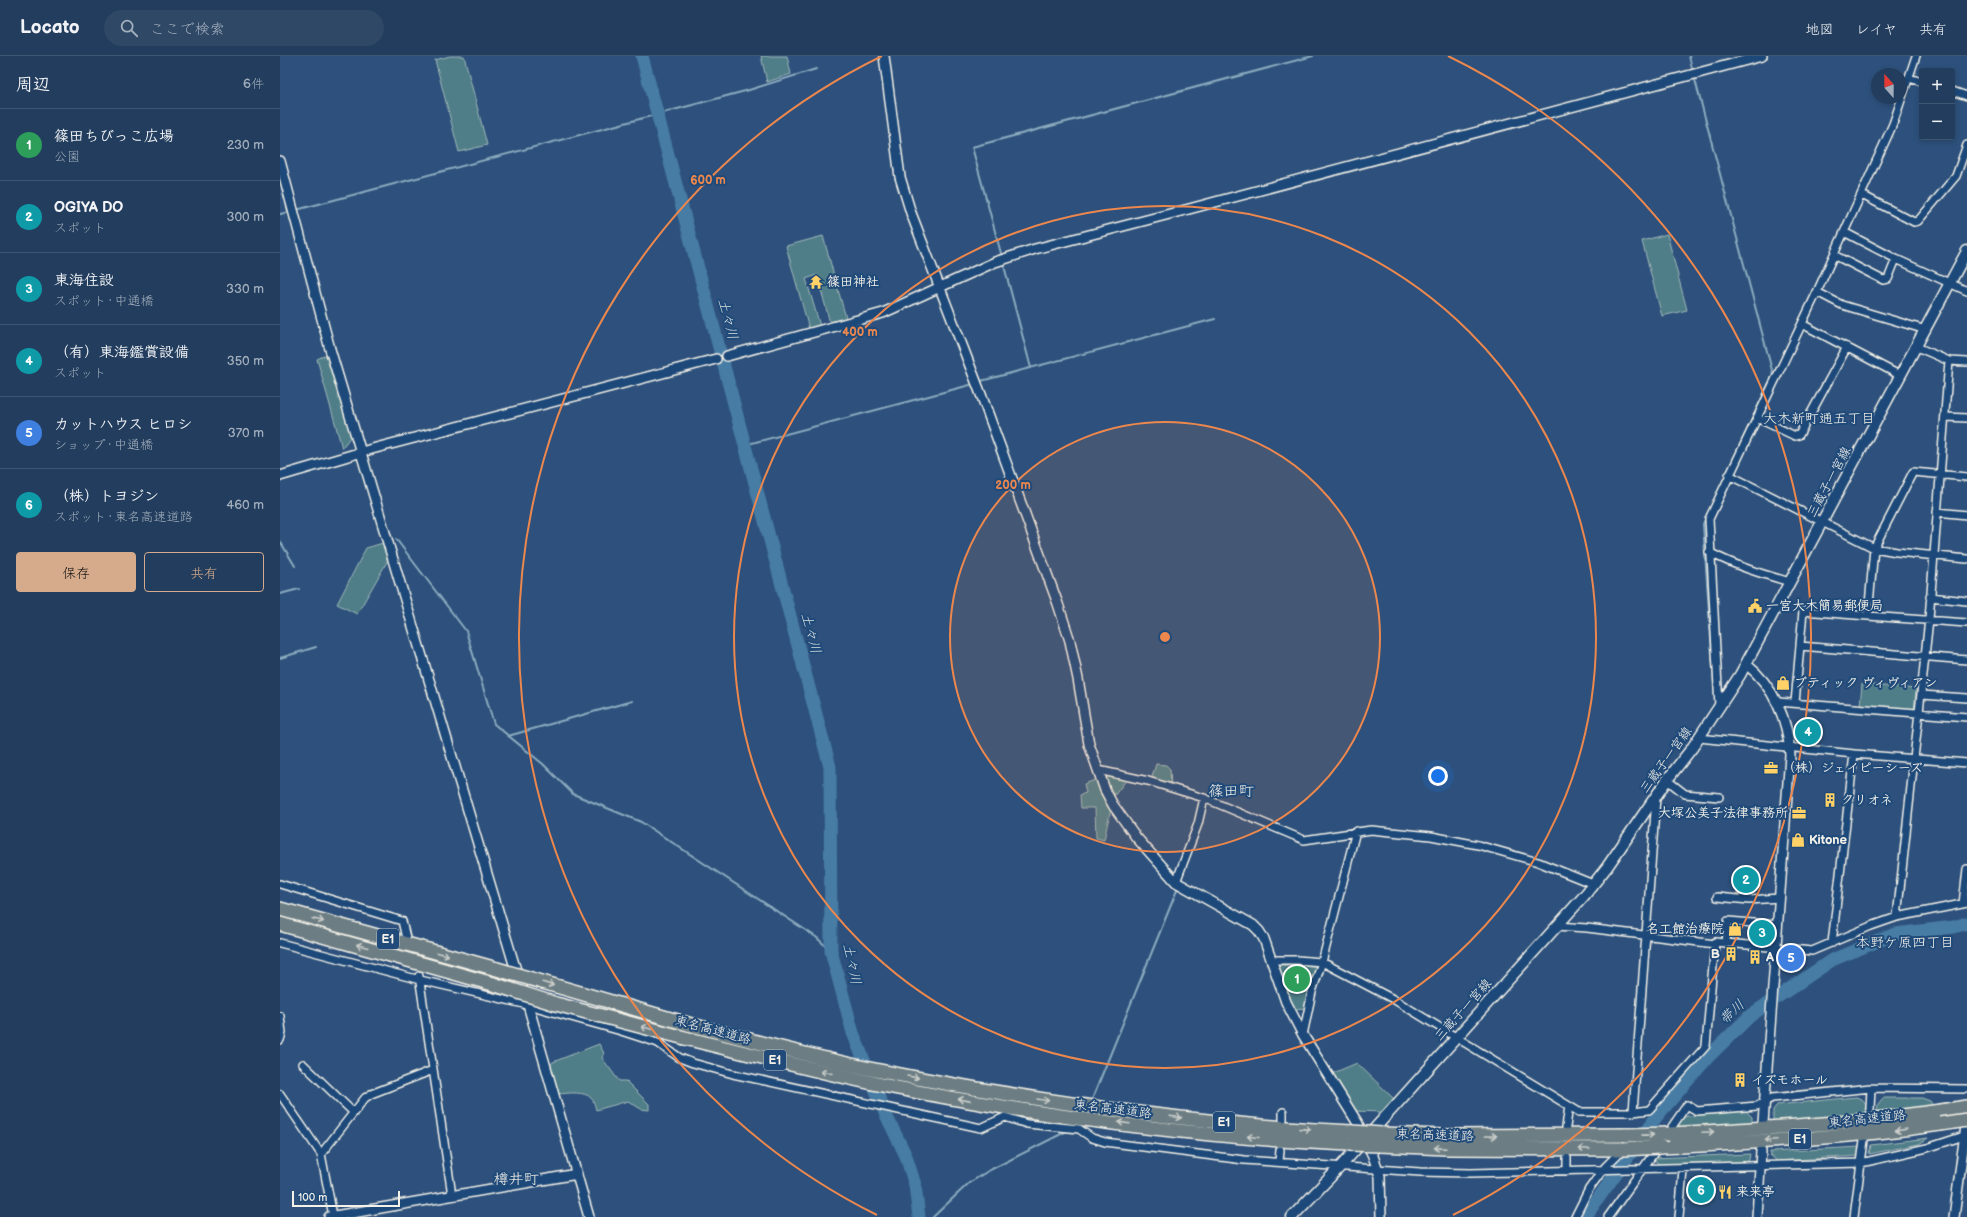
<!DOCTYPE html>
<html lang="ja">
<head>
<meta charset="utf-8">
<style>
	:root { --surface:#223d5d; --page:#2e4866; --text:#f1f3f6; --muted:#a2aebc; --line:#3f5672; --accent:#d6ab8b }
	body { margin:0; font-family:"Balsamiq Sans","Klee One",sans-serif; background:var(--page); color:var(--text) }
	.controls { position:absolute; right:12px; top:12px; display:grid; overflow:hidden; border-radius:4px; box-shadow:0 2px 6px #0003 }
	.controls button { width:36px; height:36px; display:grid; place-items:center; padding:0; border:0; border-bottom:1px solid var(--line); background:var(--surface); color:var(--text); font:20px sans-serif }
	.compass { position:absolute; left:1591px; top:12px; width:36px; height:36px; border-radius:50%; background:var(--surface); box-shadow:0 2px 6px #0003; rotate:339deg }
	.scale { position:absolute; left:12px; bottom:10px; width:108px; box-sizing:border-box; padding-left:4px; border:2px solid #f4f1e8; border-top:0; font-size:11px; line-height:14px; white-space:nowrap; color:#f4f1e8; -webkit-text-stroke:3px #1f4a7a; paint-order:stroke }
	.you { position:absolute; left:1158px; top:720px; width:14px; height:14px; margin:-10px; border:3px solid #fff; border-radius:50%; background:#1a73e8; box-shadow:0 0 0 6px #1a73e833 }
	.badge { display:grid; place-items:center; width:26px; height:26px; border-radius:50%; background:var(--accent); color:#fff; font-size:13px; font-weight:700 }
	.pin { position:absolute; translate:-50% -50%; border:2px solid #fff; box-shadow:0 1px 4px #0006 }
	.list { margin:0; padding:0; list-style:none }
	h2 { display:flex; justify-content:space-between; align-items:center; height:52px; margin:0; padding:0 16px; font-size:17px }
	h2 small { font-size:13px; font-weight:400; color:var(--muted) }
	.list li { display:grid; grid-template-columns:26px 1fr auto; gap:12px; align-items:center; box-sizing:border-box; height:72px; padding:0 16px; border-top:1px solid var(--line) }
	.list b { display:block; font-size:15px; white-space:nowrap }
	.list p { margin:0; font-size:13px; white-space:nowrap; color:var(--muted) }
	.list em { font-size:13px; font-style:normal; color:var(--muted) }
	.actions { display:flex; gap:8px; padding:12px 16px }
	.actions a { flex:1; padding:9px 0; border:1px solid var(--accent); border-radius:4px; text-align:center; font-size:14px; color:var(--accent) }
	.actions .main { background:var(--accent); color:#111 }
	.icon { flex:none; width:22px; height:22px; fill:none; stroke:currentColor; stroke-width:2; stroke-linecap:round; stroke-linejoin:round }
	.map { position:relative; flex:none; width:1687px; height:1161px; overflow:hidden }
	header { display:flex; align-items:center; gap:24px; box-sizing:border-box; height:56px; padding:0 20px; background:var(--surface); border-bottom:1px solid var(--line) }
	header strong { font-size:19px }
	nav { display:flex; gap:22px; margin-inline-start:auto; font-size:14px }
	.search { width:280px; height:36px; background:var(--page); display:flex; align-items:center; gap:10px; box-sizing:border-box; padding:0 14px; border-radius:22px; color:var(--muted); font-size:15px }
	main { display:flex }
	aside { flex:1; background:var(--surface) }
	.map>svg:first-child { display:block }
</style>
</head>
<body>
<header>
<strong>Locato</strong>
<div class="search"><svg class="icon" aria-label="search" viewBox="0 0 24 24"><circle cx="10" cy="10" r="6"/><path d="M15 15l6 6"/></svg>ここで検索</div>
<nav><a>地図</a><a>レイヤ</a><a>共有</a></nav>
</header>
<main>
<aside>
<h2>周辺<small>6件</small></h2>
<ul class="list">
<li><span class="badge" style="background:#2e9e5b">1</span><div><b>篠田ちびっこ広場</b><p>公園</p></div><em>230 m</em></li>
<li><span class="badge" style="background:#0f9aa8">2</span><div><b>OGIYA DO</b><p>スポット</p></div><em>300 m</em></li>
<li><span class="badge" style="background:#0f9aa8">3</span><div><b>東海住設</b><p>スポット · 中通橋</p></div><em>330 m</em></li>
<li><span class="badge" style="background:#0f9aa8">4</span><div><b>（有）東海鑑賞設備</b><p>スポット</p></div><em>350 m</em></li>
<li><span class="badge" style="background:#3f7fe0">5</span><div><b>カットハウス ヒロシ</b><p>ショップ · 中通橋</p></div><em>370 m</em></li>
<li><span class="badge" style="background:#0f9aa8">6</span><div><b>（株）トヨジン</b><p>スポット · 東名高速道路</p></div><em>460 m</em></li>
</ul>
<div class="actions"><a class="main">保存</a><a>共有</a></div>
</aside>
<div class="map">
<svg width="1687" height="1161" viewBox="0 0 1687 1161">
	<rect width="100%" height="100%" fill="#2d517c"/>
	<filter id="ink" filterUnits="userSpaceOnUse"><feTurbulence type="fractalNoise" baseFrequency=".025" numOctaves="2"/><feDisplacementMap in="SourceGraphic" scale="8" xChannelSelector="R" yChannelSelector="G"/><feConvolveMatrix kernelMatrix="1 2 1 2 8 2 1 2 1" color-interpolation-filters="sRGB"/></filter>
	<g filter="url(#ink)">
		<path fill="#507e88" stroke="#a2b8b8" d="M170 0H184L207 89 179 96 155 4Z
			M481 0H507L511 18 487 26Z
			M1387 178 1407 254 1382 260 1362 185Z
			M543 180 566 262 550 267 537 219 526 223 540 270 529 273 506 190Z
			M46 299 71 380 62 392 37 303Z
			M103 487 108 504 77 558 57 548 86 492Z
			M1582 628 1636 633 1634 655 1580 650Z
			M876 708 886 709 890 713 891 729 871 724Z
			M827 718 847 723 834 740 824 722Z
			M818 723 831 752 824 784 816 782 815 752H801L800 739 806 737 804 728Z
			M998 909 1034 910 1037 912 1026 952 1013 953 997 910Z
			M319 988 324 997 322 1002 339 1025H346L369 1048V1054L361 1053 348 1045 316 1054C315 1050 314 1045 311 1042 305 1035 288 1037 279 1038L270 1010 273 1006Z
			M1077 1007 1114 1043 1102 1056 1075 1055 1051 1018Z
			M1576 1041 1582 1043 1586 1048 1584 1060 1493 1067V1054L1497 1049Z
			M1603 1042H1642L1650 1045 1655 1052 1596 1059 1598 1048Z
			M1466 1055 1472 1061V1068L1394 1072 1402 1062 1408 1060Z
			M1648 1082 1639 1088 1589 1098 1591 1089Z
			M1580 1091 1578 1100 1497 1105 1490 1099V1096Z
			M1470 1098 1469 1104 1465 1107 1380 1109 1374 1104V1102Z"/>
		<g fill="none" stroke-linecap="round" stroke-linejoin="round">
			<path stroke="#8cabbf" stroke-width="2" d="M1409 0 1413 16
				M1414 20 1493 318 1428 457
				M16 154 469 34 536 13
				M0 158 10 156
				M722 201 692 91 1033 0
				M723 206 751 312
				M701 325 935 263
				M472 387 690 329
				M1426 461 1423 468 1435 642
				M116 483 186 575 214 668 263 708 293 738 361 766 536 881 551 895
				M0 485 15 510
				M0 538 19 533
				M0 602 36 591
				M228 680 352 645
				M811 1046 897 834
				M653 1161 689 1127 708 1115 787 1075"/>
			<path stroke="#477ca4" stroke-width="13" d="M362 0 550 711 551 895 573 977 605 1057 626 1100 635 1129 639 1161
				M1305 1161 1377 1060 1429 1000 1471 959 1552 904 1615 878 1674 871 1687 867"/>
			<path stroke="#4b698c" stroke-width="7" stroke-dasharray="7 3.5" stroke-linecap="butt" d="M128 888 138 918"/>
			<defs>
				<path id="minor" d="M1629 22 1642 26
					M1672 35 1687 40
					M1582 139 1634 166 1638 165 1676 120 1687 89
					M1564 176 1616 203 1687 235
					M1554 199 1603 224 1608 223 1616 203
					M1537 236 1562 249 1646 274
					M1522 268 1621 320
					M1637 291 1669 305 1687 306
					M1665 361 1687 362
					M1477 362 1515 380 1519 379 1567 291
					M1449 419 1594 492 1617 496 1687 503
					M1657 456 1687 459
					M1429 496C1455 510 1482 518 1510 526
					M1650 541 1687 545
					M1588 560 1687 567
					M1520 590 1687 604
					M1641 639 1687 642
					M1498 646 1687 661
					M1515 647 1523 555 1588 560 1594 492 1633 416 1687 421
					M1439 650 1429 463 1537 236 1613 68 1636 0
					M1419 682 1574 698 1687 707
					M818 714 868 725 924 742 1024 784 1091 774 1151 780 1198 789 1258 806 1313 828
					M1387 724 1405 738 1439 741
					M896 826 918 768 924 742
					M0 828 122 865 126 882
					M1437 841 1469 844 1500 842
					M1683 848 1687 813
					M1617 861 1649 563 1669 305
					M1276 870 1307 872 1435 888
					M0 887 140 924 248 949 341 975 378 987 400 1002 413 1007 453 1018 701 1072 725 1061 747 1068 799 1073 812 1082 825 1086 964 1104 1140 1116 1191 1117 1581 1107 1647 1092 1687 1079
					M1446 887 1448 865 1498 869
					M1552 887 1574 698
					M991 904H1017L1042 906 1113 943 1299 1056H1353L1376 742
					M139 920 172 1139
					M0 960 2 977 0 984
					M1023 979 1032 936 1042 906 1076 775
					M23 1008 73 1056
					M0 1038 41 1098 53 1160
					M1590 1053 1591 1032
					M1003 1056V1063
					M1353 1056 1369 1054 1426 990 1435 886 1532 895 1591 870 1617 861 1687 847
					M1286 1071 1289 1050
					M1387 1078 1407 1049 1417 1055 1477 1050 1492 1042 1591 1032 1687 1033
					M41 1098 85 1042 91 1038 153 1014
					M999 1106 1000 1094
					M1287 1115V1102
					M1295 1161 1309 1133 1325 1111 1343 1093
					M1328 1161 1379 1090
					M1399 1161 1403 1113
					M1574 1161 1584 1084"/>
				<path id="tertiary" d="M604 0 620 121 631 157 702 341 778 548 790 585 798 623 809 688 825 734 833 749 856 781 896 826 973 869 979 875 984 883 1006 946 1023 979 1077 1066 1093 1100 1100 1120 1101 1161
					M0 105 50 293 234 908 248 949 309 1161
					M447 300 603 257 715 206 755 193 909 153 1482 0
					M0 420 92 393 436 303
					M1466 608C1494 630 1508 664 1510 699L1483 1067
					M49 1161 297 1118
					M1477 1161 1481 1095
					M1674 1161 1687 1062"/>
				<path id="secondary" d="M1012 1161 1060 1111 1304 840 1327 811 1387 724 1412 692 1460 619 1687 195"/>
				<path id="motorway" d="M0 853 217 913
					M0 868 213 928
					M408 968C470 984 532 1001 595 1014 752 1045 912 1068 1072 1076
					M405 982C470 998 536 1015 602 1029 753 1059 914 1081 1068 1088
					M1102 1078 1164 1080 1346 1079
					M1389 1078C1488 1072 1589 1067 1687 1051
					M1100 1089 1165 1092 1343 1093
					M1381 1091C1474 1086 1567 1082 1660 1068"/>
			</defs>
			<use href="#minor" stroke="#f4f1e8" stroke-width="10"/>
			<use href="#tertiary" stroke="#f4f1e8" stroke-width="12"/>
			<use href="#secondary" stroke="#f4f1e8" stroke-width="13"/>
			<use href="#motorway" stroke="#f4f1e8" stroke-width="16"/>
			<use href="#minor" stroke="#1f4a7a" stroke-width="7"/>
			<use href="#tertiary" stroke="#1f4a7a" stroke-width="9"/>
			<use href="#secondary" stroke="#1f4a7a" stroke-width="10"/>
			<use href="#motorway" stroke="#6c7e84" stroke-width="13"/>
			<defs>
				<path id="motorway-bridge" d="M217 913 408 968
					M213 928 276 948 405 982
					M1660 1068 1687 1064
					M1072 1076 1102 1078
					M1346 1079 1389 1078
					M1068 1088 1100 1089
					M1343 1093 1381 1091"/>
			</defs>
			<use href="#motorway-bridge" stroke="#f4f1e8" stroke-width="16" stroke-linecap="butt"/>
			<use href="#motorway-bridge" stroke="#6c7e84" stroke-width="13"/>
		</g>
		<defs><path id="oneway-shaft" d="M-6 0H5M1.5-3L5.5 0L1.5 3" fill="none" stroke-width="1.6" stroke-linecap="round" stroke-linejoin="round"/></defs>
		<g stroke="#cbceca">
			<use href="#oneway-shaft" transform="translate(38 864) rotate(15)"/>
			<use href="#oneway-shaft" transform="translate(82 890) rotate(-165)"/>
			<use href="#oneway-shaft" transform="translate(163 898) rotate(15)"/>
			<use href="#oneway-shaft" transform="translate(268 928) rotate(16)"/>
			<use href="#oneway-shaft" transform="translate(367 972) rotate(-165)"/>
			<use href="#oneway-shaft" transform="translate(546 1016) rotate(-167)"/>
			<use href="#oneway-shaft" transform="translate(633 1021) rotate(10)"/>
			<use href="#oneway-shaft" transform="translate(684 1044) rotate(-169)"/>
			<use href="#oneway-shaft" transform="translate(763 1044) rotate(9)"/>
			<use href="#oneway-shaft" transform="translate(896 1061) rotate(7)"/>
			<use href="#oneway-shaft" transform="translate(844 1067) rotate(-173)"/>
			<use href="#oneway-shaft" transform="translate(1025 1073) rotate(4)"/>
			<use href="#oneway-shaft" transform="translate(1621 1074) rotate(172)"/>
			<use href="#oneway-shaft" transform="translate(1428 1076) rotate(-3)"/>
			<use href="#oneway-shaft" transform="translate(1368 1079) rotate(-1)"/>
			<use href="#oneway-shaft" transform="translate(1211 1080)"/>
			<use href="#oneway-shaft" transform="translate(973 1081) rotate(-175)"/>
			<use href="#oneway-shaft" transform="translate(1491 1084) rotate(177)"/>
			<use href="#oneway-shaft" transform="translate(1160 1092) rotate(-178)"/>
			<use href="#oneway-shaft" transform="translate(1304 1093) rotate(180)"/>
		</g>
	</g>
	<circle cx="885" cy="581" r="215" fill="#ec874e" fill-opacity=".12"/>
	<g fill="none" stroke="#ec874e" stroke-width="2">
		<circle cx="885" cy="581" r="215"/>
		<circle cx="885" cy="581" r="431"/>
		<path d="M597 1159A646 646 0 0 1 602 0M1168 0A646 646 0 0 1 1173 1159"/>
	</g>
	<defs>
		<symbol id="temple-bare" viewBox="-9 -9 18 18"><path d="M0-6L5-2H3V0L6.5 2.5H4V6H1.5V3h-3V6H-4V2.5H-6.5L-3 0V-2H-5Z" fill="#ffd166" stroke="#1f4a7a" stroke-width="2.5" paint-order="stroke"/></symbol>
		<symbol id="civic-bare" viewBox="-9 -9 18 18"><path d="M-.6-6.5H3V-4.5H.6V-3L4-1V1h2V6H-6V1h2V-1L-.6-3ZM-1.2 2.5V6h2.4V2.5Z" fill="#ffd166" stroke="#1f4a7a" stroke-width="2.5" paint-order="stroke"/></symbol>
		<symbol id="shop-bare" viewBox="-9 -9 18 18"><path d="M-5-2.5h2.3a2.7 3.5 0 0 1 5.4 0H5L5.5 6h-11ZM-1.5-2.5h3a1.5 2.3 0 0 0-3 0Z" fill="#ffd166" stroke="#1f4a7a" stroke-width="2.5" paint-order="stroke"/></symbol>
		<symbol id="office-bare" viewBox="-9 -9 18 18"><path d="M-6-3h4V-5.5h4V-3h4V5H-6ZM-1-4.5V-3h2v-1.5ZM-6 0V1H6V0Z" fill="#ffd166" stroke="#1f4a7a" stroke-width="2.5" paint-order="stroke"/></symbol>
		<symbol id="building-bare" viewBox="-9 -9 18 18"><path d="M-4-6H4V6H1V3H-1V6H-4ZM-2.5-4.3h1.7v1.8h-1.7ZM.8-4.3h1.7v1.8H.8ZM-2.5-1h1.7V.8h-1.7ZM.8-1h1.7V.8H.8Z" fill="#ffd166" stroke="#1f4a7a" stroke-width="2.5" paint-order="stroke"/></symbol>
		<symbol id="restaurant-bare" viewBox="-9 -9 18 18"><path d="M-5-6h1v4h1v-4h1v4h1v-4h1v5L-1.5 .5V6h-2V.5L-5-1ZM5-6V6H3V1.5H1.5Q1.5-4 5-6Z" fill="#ffd166" stroke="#1f4a7a" stroke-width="2.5" paint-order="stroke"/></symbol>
	</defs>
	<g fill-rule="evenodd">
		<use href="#temple-bare" x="526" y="216" width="20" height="20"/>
		<use href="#civic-bare" x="1465" y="540" width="20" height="20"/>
		<use href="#shop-bare" x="1493" y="617" width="20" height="20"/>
		<use href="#office-bare" x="1481" y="702" width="20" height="20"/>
		<use href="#building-bare" x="1540" y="734" width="20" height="20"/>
		<use href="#office-bare" x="1509" y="747" width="20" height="20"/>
		<use href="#shop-bare" x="1508" y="774" width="20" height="20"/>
		<use href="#shop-bare" x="1445" y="863" width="20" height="20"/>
		<use href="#building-bare" x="1441" y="888" width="20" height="20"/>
		<use href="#building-bare" x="1465" y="891" width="20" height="20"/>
		<use href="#building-bare" x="1450" y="1014" width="20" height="20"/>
		<use href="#restaurant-bare" x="1435" y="1126" width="20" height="20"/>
	</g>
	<g text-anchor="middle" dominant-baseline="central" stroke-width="4" stroke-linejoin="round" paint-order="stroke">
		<g fill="#1f4a7a" stroke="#b4bfc7" stroke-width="1">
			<rect x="97" y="873" width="22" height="20" rx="3"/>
			<rect x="484" y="994" width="22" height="20" rx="3"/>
			<rect x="933" y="1056" width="22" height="20" rx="3"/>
			<rect x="1509" y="1073" width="22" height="20" rx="3"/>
		</g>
		<g font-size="12" font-weight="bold" fill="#f4f1e8">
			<text x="108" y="883">E1</text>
			<text x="495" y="1004">E1</text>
			<text x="944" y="1066">E1</text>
			<text x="1520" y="1083">E1</text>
		</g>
		<g font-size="13" font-weight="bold" fill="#f4f1e8" stroke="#1f4a7a" text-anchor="start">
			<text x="547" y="226">篠田神社</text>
			<text x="1486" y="550">一宮大木簡易郵便局</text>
			<text x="1514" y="627">ブティック ヴィヴィアン</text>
			<text x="1502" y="712">（株）ジェイピーシーズ</text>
			<text x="1561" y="744">クリオネ</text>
			<text x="1508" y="757" text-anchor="end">大塚公美子法律事務所</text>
			<text x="1529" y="784">Kitone</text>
			<text x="1444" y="873" text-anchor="end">名工館治療院</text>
			<text x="1440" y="898" text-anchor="end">B</text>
			<text x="1486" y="901">A</text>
			<text x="1471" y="1024">イズモホール</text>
			<text x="1456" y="1136">来来亭</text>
		</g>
		<g font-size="13" fill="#f4f1e8" stroke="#1f4a7a">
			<text transform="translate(1549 426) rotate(-62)">三蔵子一宮線</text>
			<text transform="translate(1386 704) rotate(-54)">三蔵子一宮線</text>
			<text transform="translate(1183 954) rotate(-48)">三蔵子一宮線</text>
			<text transform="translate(433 974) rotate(15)">東名高速道路</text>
			<text transform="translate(833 1053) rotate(7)">東名高速道路</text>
			<text transform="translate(1587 1063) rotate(-6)">東名高速道路</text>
			<text transform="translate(1155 1079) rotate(2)">東名高速道路</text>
		</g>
		<g font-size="14" font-style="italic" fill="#dadfde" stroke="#1f4a7a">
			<text transform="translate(448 263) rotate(75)">土々川</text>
			<text transform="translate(531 577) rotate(75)">土々川</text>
			<text transform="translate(572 908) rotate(78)">土々川</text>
			<text transform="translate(1452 956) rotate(-43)">帯川</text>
		</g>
		<g font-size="14" fill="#f4f1e8" stroke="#1f4a7a">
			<text x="1539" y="362">大木新町通五丁目</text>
			<text x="1625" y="886">本野ケ原四丁目</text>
		</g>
		<g font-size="15" fill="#f4f1e8" stroke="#1f4a7a">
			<text x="951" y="735">篠田町</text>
			<text x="236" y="1123">樽井町</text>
		</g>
	</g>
	<circle cx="885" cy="581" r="6" fill="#ec874e" stroke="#1f4a7a" stroke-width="2"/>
	<g font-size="12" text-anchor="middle" font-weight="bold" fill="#ec874e" stroke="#1f4a7a" stroke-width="4" stroke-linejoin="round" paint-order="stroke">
		<text x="428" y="128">600 m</text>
		<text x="580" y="280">400 m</text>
		<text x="733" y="433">200 m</text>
	</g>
</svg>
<div class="controls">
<button>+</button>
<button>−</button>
</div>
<svg class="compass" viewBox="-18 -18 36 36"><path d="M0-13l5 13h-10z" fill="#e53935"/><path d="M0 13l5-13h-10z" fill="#a2aebc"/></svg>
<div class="scale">100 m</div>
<div class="you"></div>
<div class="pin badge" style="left:1017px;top:923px;background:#2e9e5b">1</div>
<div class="pin badge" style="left:1466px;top:824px;background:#0f9aa8">2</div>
<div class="pin badge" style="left:1482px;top:877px;background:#0f9aa8">3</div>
<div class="pin badge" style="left:1528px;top:676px;background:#0f9aa8">4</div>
<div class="pin badge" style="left:1511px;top:902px;background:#3f7fe0">5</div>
<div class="pin badge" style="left:1421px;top:1134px;background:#0f9aa8">6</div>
</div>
</main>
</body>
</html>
